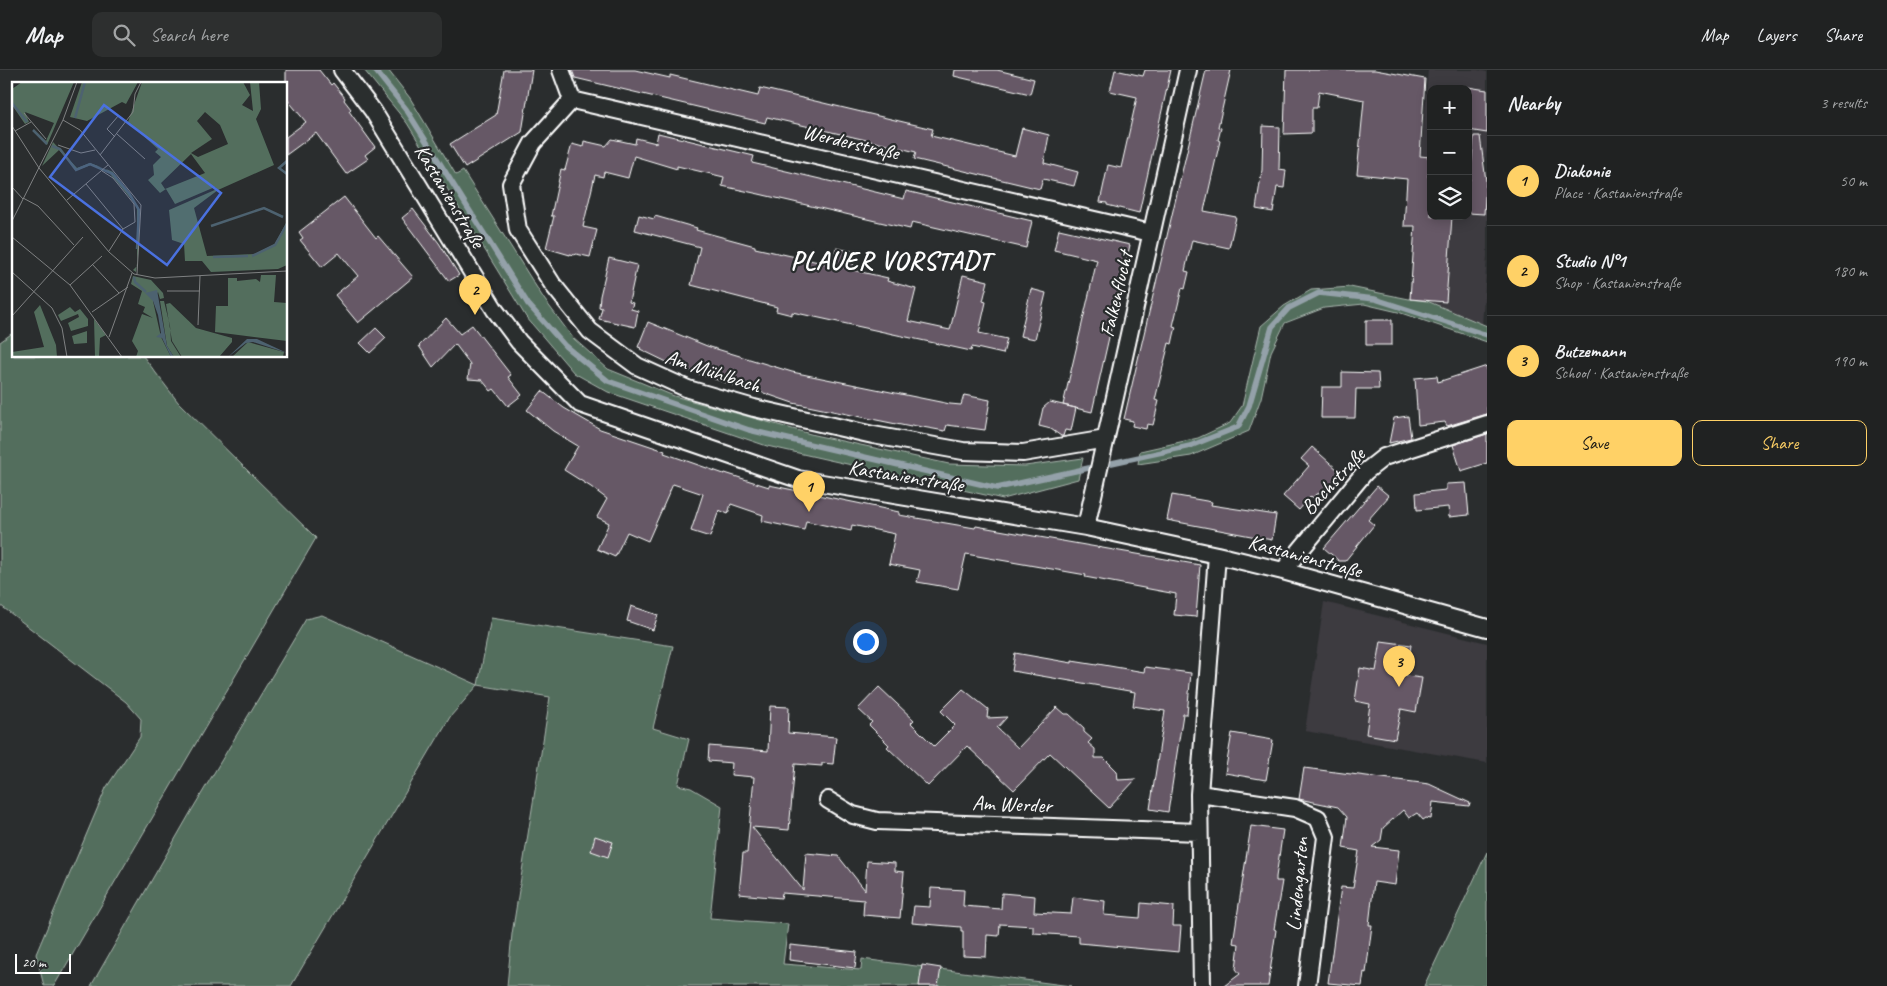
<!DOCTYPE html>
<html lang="en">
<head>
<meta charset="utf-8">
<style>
	:root { --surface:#202222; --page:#2d2f2f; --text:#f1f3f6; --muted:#a2a4a5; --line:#3d3f40; --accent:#ffd166 }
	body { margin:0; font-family:Caveat,sans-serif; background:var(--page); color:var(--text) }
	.controls { position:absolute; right:15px; top:15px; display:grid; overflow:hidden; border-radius:10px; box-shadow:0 2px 12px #0003 }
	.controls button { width:45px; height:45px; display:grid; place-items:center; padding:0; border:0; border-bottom:1px solid var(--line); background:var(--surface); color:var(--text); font:25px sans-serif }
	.scale { position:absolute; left:15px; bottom:12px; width:56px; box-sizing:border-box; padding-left:5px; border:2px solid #fff; border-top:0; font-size:14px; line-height:18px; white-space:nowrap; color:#fff; -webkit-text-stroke:4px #2a2d2e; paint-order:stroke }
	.you { position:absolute; left:865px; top:571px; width:18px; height:18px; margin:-12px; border:4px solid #fff; border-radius:50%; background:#1a73e8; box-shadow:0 0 0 8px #1a73e833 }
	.badge { display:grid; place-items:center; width:32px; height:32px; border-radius:50%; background:var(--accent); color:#111; font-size:16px; font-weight:700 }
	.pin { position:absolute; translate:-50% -41px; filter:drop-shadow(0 1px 2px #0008) }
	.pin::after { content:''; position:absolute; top:26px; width:18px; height:15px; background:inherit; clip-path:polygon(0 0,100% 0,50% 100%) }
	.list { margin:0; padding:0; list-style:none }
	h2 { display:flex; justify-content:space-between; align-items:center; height:65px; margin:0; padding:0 20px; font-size:21px }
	h2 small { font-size:16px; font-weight:400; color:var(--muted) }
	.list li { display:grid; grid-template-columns:32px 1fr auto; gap:15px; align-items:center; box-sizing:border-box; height:90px; padding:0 20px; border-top:1px solid var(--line) }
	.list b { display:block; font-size:19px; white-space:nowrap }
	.list p { margin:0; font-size:16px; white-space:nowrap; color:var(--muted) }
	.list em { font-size:16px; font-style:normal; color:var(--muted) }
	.actions { display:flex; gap:10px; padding:15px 20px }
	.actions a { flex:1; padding:11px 0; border:1px solid var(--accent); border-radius:10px; text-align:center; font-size:18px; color:var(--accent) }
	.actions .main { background:var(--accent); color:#111 }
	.icon { flex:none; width:28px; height:28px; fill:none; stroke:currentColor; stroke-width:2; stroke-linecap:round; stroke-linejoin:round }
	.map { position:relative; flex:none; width:1487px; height:916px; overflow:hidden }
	header { display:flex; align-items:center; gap:30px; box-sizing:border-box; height:70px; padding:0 25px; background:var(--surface); border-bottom:1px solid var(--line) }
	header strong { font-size:24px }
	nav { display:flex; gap:28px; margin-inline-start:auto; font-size:18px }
	.search { width:350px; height:45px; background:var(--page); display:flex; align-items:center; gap:12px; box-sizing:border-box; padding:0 18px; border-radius:10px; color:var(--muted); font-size:19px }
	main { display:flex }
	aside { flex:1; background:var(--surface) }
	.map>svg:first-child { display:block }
</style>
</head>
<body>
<header>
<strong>Map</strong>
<div class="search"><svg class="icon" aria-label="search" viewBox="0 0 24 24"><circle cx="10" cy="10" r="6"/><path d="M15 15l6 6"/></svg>Search here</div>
<nav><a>Map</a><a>Layers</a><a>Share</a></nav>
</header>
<main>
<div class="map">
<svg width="1487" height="916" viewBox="0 0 1487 916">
	<rect width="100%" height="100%" fill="#2a2d2e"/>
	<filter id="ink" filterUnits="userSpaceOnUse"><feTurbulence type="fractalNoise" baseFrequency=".02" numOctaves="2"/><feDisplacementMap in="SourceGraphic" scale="10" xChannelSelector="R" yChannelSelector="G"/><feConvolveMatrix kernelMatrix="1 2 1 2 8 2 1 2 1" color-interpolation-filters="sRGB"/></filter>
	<g filter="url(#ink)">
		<path fill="#3c3a3f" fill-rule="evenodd" d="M1428 0H1478L1487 2V78L1484 94 1487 111V187L1482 255 1427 231 1409 229ZM1431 19H1468V146H1431Z
			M1324 532 1487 573V693L1305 661Z"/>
		<path fill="#536e5d" stroke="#a9b6ae" d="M364 0H388L410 28 456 105 463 101 544 229 573 268 608 299 674 326 814 365 949 394 1025 396 1083 388 1078 409 1003 429 767 376 608 322 574 303 526 247 407 53Z
			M1350 217 1409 229 1427 231 1487 256V272L1398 242 1364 234 1324 238 1285 253 1271 282 1261 328 1249 361 1191 386 1138 394 1140 381 1198 368 1230 353 1242 336 1261 256 1284 236 1311 220Z
			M14 262V286H143L178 332 316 468 54 916H44L36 884 106 718 140 667 141 649 126 632 0 535V272Z
			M322 545 478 615 491 548 673 576 653 658 689 669 678 715 691 718 722 736 710 848 788 854 783 894 861 900 862 889 1071 916H507L512 864 550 627 478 615 450 647 291 916H91L193 738 306 549Z
			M1487 782V916H1424Z"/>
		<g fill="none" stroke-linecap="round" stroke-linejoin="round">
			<path stroke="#94a1a9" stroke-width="5.5" d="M375 0 406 39 528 234 565 276 608 311 749 360 997 418 1190 376 1238 357 1249 336 1272 257 1289 238 1319 223 1375 229 1487 265"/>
		</g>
		<path fill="#665966" stroke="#fff" d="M286 0H319L331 15 333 13 345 28 344 30 351 39 349 41 375 77 365 85 368 89 346 104 316 63 286 85V67L306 52 286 28Z
			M504 0H532L522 62 465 98 450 74 496 45Z
			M572 0H635L670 8V5L758 26 760 18 933 59 931 66 1015 86 1022 58 1049 65 1044 93 1078 102 1074 116 1043 109 1040 119 914 89 916 82 892 76 767 47 765 53 575 8Z
			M955 0H997L1034 9 1030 24 954 6Z
			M1115 0 1143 6 1145 0H1171L1139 143 1107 135V133L1100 132 1108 95 1121 98 1137 27 1110 21Z
			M1206 0H1231L1218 57 1221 58 1218 70 1220 71 1204 141 1236 147 1229 178 1192 170 1185 201 1189 202 1185 219 1182 218 1173 256 1176 257 1174 265 1172 274 1169 273 1163 297 1155 330 1159 331 1153 355 1147 354 1146 359 1132 356 1133 351 1124 349Z
			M1286 0H1375L1425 9 1420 86 1430 87 1428 107H1431V146H1452L1446 232 1410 229 1415 156H1404L1407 109 1357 104 1364 30 1319 21 1317 38H1312V63L1284 64Z
			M1468 17 1487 20V63L1468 60Z
			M1263 56 1280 57 1279 99 1286 100 1284 118 1277 117 1273 142 1256 139 1262 100Z
			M658 63 754 86 752 93 871 121 904 129 906 121 1032 151 1026 178 912 152 910 159 759 124 722 116 724 107 677 96V99L634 86 628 108 604 102 603 107 595 105 583 157 597 160 590 187 576 184 575 185 570 184V185L546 178 554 146H551L561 99 565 100 572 74 583 77 584 71 606 76 612 69 635 74 636 68 656 73Z
			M1474 66H1480L1486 111 1484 144 1468 143V110H1470Z
			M344 127 376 168 378 166 413 207 358 253 335 225 358 206 339 183 322 197 300 170 303 168 299 162Z
			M413 139 439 173 459 205 449 211 402 148Z
			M639 145 654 149 655 146 697 158 696 160 755 176V178L823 193 832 194 836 178 856 182 852 200 888 208 887 211 916 219 908 251 950 260 963 205 988 211 983 231 986 232 979 263 1007 269 1003 284 972 277 971 281 792 242V245L776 241 777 237 691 215 700 177 635 160Z
			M1059 159 1130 175 1092 342 1063 335 1097 190 1054 180Z
			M609 188 637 195 629 232 633 233 631 239 638 241 635 257 599 249 602 238 599 237 600 226Z
			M1031 219 1046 223 1035 269 1020 266Z
			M446 248 460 264 472 255 511 305 508 307 522 325 508 336 494 319 491 321 482 310 468 309 470 294 455 274 433 297 419 276Z
			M1366 250H1392V275H1366Z
			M648 252 707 276 792 302 950 334 961 335 964 325 990 330 985 360 947 355 945 361 911 355V357L793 333 755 320 733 315 675 296 640 279 641 278 638 277Z
			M376 258 386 268 370 283 360 273Z
			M1487 296V344L1447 356 1445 352 1418 355 1415 308 1437 306 1438 312Z
			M1342 302 1378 303 1379 319H1356L1355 348H1321L1322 317H1342Z
			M542 321 564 338 600 359 665 381 664 383 724 404 725 403 769 417V415L857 433 899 442V445L975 458 976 456 1200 495 1196 547 1174 545 1176 524 1085 507 1086 505 966 484 958 519 917 512 920 500 889 494 895 464 852 455 851 461 806 451 804 460 762 451 763 445 731 434 728 444 719 440 710 467 691 461 703 424 673 414 648 471 627 462 615 487 597 479 609 453 597 447 607 429 591 417 564 400 578 376 553 361 527 340Z
			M1050 332 1076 338 1071 361 1065 360 1063 366H1061L1051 359 1039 356 1043 338Z
			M1408 346 1411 368 1389 373 1394 348Z
			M1487 364V393L1461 401 1453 375Z
			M1312 377 1338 400V412L1328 423 1316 424 1313 428 1311 426 1299 440 1283 426 1309 396 1301 389Z
			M1466 413 1469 445 1449 447 1448 437 1417 440 1416 423 1446 420V414Z
			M1377 416 1389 426 1368 450 1374 455 1345 491H1339L1324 478Z
			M1172 425 1212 432 1211 435 1276 445 1272 470 1167 450Z
			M631 536 658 545 653 560 627 551Z
			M1381 571 1411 575 1406 606 1422 608 1416 642 1401 639 1395 669 1366 664 1370 634 1355 631 1360 598 1376 601Z
			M1015 583 1072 593V591L1097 595 1098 594 1144 602 1145 597 1191 603 1187 644H1183L1168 742 1150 739 1165 641 1133 636 1135 622 1012 601Z
			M879 617 914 650 911 653 934 676 955 655 941 641 963 619 988 639 987 648 1007 647 997 658 1018 678 1057 637 1065 644H1069L1084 658V662L1092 669 1088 673 1095 679V688H1104L1117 701 1118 710 1136 709 1109 738 1050 683 1014 720 967 676 928 716 887 677 889 675 869 655 872 652 858 639Z
			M770 636 789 637 788 663 836 667 833 694 822 693V696L795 694 789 760 752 757 803 820 806 783 838 786 865 820 867 791 895 793V801L904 802 900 848 863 845 864 830 782 823 781 828 739 824 743 783H747L754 707 731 705 732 693 708 691 709 676 768 681Z
			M1232 663 1273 670 1266 710 1225 703Z
			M1304 698 1429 714 1470 733 1469 736 1433 732 1431 749 1426 748 1423 750 1417 743 1409 748 1403 740 1383 758 1381 770 1372 777 1399 780 1395 815 1374 812 1369 855H1372L1366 903 1364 902 1362 916 1328 913 1341 817 1353 818 1359 781 1343 778 1347 747 1338 737 1299 729Z
			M1251 756 1283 760 1276 807V811H1282L1274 859 1276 860 1268 916H1224L1240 904 1236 899 1239 874 1233 873Z
			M595 766 613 772 608 787 591 781Z
			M931 818 964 820 963 836 1001 839 1002 823 1035 826 1034 842 1071 844 1073 827 1105 831 1104 845 1140 848 1141 833 1174 836 1173 856H1181L1179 882 1079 873V866L1033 863V856L1000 854 999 866 987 865 986 887 963 886V861H961V857L912 853 914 836 930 837Z
			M790 875 857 882 855 898 789 890Z
			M922 895 941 898 938 916H919Z"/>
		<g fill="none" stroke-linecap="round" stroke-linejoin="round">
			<defs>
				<path id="minor" d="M342 0 373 41 495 240 519 272 580 334 798 409 1086 457 1217 485 1283 501 1487 558
					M561 0 572 30
					M572 30 533 73 511 114 518 160 553 215 590 261 637 296 688 319 754 338 873 365 963 381 1023 383 1106 369
					M572 30 1151 163
					M1086 457 1188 0
					M1283 501 1365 402 1384 387 1487 354
					M1199 724 1295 738 1318 748 1326 767 1307 916
					M828 730 853 745 877 751 1199 762
					M1202 916 1199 724 1217 485"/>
			</defs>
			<use href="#minor" stroke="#fff" stroke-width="20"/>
			<use href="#minor" stroke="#2a2d2e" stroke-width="16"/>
		</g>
	</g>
	<g text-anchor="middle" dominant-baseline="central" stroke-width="4.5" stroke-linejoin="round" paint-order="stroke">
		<g font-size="21" fill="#fff" stroke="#2a2d2e">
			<text transform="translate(851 72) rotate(13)">Werderstraße</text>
			<text transform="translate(450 126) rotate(59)">Kastanienstraße</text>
			<text transform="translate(1116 224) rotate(-77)">Falkenflucht</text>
			<text transform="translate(713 301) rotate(18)">Am Mühlbach</text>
			<text transform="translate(906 406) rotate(9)">Kastanienstraße</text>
			<text transform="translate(1333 411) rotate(-47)">Bachstraße</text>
			<text transform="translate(1305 486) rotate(15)">Kastanienstraße</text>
			<text transform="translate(1012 734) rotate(2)">Am Werder</text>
			<text transform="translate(1297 814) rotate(-85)">Lindengarten</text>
		</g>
		<g font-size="26" font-weight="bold" letter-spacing="1" fill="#fff" stroke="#2a2d2e">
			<text x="891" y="190">PLAUER VORSTADT</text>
		</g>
	</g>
	<g transform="translate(12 12)">
		<rect width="275" height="275" fill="#2a2d2e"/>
		<path d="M10 0H62L35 63 21 49 34 59 42 41 13 30 17 40 13 42 0 23V7ZM70 0H126L114 22 110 20 75 39 58 35ZM130 0H231L238 13 230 23 241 29 238 0H247L249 27 244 37 262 83 206 108 182 126 195 174 243 172 263 162 275 139V183L266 187 199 190 190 179H173L172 162 160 158 157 128 205 107 203 105 163 122 154 107 148 111 136 98 142 93 141 83 149 75 143 70 146 67 116 40ZM193 30 208 43 216 62 186 75 179 71 200 57 185 39ZM179 72 193 91 153 107 149 101ZM41 60 65 86 78 81 89 85 79 83 65 88 47 68 30 84ZM94 87 101 90 127 126 126 172 124 190 121 188 125 184V124ZM249 193H264L262 220 275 221V259L203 250 204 224H216V196H225V199L244 197 248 200ZM121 194 139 198 151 211 152 216 148 217 146 210 141 219 149 255 159 275H124L126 269 120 259 130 232 141 236 131 230 133 225 126 222 130 209 119 202ZM148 219H152L158 244 159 259 169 275H162L155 264ZM158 221 184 246 220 256V260L207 275H170L160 259 154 222ZM28 223 44 263 45 275H0V270L32 265 22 230ZM58 225 63 230 68 227 76 237V244L59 249 56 241 67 235 66 232 49 239 46 233ZM82 237 94 253 88 256 87 275H83ZM75 249V261L62 262 60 254ZM236 260 272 270 271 275H220Z" fill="#536e5d" fill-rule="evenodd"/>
		<path d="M145 208 155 264 162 275H159L150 256 144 255 149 251 146 233 141 219 133 211ZM235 257H245L275 271 241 260 234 261 216 275Z" fill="#4d6270"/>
		<path fill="none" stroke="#4d6270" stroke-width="2.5" d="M0 21 15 40M63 36 73 0M21 48 35 62M40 64 48 67 64 88 78 82 101 92 117 111 127 128 125 167M275 79 267 86 275 92M199 144 252 126 271 135M240 174 263 163 275 142M201 175 236 174M122 195 123 200 134 210"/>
		<path fill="none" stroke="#7f8182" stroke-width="1" d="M12 31 34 57M51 38 68 48 129 123 125 192M0 44 27 86M3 49 19 40M105 52 133 77M103 55 95 47 107 33M46 63 69 71 83 68M88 73 121 30 123 12 129 0M27 86 97 170 122 192 143 196 275 189M90 89 101 96 122 122 123 140 111 147M74 102 111 147M0 105 11 117M11 116 26 124 62 163M55 118 96 83M0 139 51 38 65 0M0 155 58 203 110 275M97 169 111 147M80 182 107 211M0 190 40 226 50 246 55 275M58 203 90 174M155 209H188M80 230 116 205M0 234 71 155M186 243 188 194M97 255 120 191"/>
		<path fill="#4a71e0" fill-opacity="0.15" stroke="#4a71e0" stroke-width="2.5" d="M92 23 209 111 155 183 38 95Z"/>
		<rect width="275" height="275" fill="none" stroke="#fff" stroke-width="2.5"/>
	</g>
</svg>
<div class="controls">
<button>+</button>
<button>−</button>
<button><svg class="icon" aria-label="layers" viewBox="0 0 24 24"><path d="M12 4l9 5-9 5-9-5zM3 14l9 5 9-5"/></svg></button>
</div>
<div class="scale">20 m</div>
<div class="you"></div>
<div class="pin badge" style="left:809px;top:442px">1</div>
<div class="pin badge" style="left:475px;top:245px">2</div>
<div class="pin badge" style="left:1399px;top:617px">3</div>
</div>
<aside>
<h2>Nearby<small>3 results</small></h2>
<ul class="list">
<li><span class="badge">1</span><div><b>Diakonie</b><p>Place · Kastanienstraße</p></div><em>50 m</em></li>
<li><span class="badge">2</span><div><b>Studio N°1</b><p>Shop · Kastanienstraße</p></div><em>180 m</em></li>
<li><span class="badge">3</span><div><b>Butzemann</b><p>School · Kastanienstraße</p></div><em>190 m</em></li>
</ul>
<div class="actions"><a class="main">Save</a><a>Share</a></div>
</aside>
</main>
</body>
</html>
